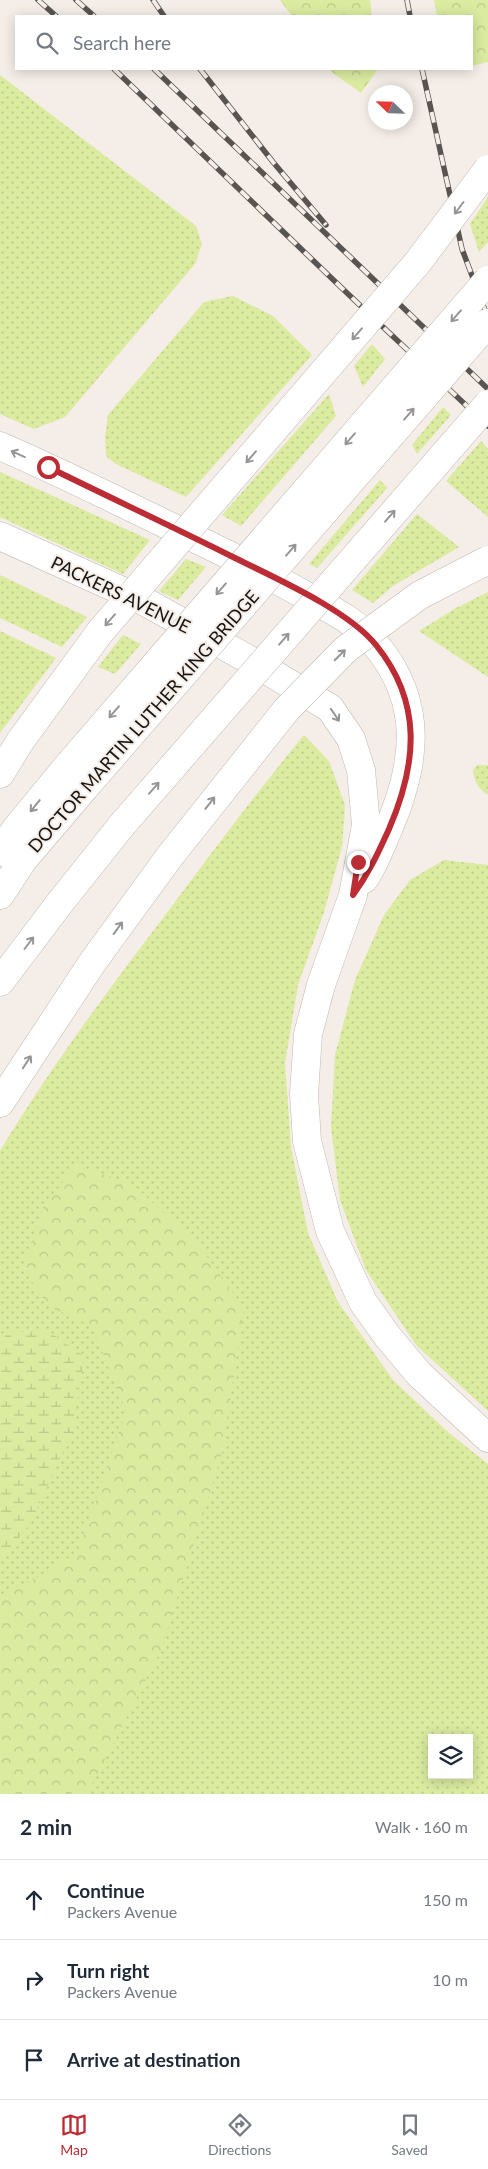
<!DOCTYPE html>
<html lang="en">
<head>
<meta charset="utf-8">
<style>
	:root { --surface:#fff; --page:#f2f2f3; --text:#1f2937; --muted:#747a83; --line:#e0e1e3; --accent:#bc2c34 }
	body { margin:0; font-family:Lato,sans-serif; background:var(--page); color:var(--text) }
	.controls { position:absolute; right:15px; bottom:15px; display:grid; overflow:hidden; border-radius:0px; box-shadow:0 2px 12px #0003 }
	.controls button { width:45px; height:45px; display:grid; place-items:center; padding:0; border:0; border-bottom:1px solid var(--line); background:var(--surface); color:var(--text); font:25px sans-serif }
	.compass { position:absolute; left:368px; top:85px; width:45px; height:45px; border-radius:50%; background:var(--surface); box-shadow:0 2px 12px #0003; rotate:293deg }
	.stop { position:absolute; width:15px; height:15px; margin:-11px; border:4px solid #bc2c34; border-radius:50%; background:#fff }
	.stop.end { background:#bc2c34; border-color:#fff; box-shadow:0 1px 5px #0008 }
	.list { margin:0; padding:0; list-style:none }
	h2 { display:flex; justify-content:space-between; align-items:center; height:65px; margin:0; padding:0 20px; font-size:21px }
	h2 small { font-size:16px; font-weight:400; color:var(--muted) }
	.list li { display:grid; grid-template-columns:32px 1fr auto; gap:15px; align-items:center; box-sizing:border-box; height:80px; padding:0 20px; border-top:1px solid var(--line) }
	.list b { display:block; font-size:19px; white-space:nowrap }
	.list p { margin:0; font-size:16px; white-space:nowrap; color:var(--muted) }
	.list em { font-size:16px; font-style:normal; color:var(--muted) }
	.icon { flex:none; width:28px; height:28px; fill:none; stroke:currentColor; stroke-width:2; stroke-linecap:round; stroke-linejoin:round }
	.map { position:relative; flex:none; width:488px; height:1794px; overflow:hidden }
	.search { position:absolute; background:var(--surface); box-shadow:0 2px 12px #0003; left:15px; right:15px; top:15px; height:55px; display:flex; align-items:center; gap:12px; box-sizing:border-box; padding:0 18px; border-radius:0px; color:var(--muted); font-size:19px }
	.sheet { height:305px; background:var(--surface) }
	nav { display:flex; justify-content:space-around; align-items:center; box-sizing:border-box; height:70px; border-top:1px solid var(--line); background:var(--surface); font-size:14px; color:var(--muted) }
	nav a { display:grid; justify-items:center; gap:2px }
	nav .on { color:var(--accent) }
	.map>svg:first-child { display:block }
</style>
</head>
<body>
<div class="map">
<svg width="488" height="1794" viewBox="0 0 488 1794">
	<defs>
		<pattern id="grass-dots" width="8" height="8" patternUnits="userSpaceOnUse" patternTransform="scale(1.25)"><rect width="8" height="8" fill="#dbeba0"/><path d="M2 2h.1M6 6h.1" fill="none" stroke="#bbc989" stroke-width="1.8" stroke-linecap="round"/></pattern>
		<pattern id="forest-crowns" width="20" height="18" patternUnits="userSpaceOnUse" patternTransform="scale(1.25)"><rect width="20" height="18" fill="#dbeba0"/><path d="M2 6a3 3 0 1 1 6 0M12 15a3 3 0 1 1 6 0" fill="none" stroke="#bbc989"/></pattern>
		<pattern id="wetland-marsh" width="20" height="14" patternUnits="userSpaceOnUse" patternTransform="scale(1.25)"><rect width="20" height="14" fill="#dbeba0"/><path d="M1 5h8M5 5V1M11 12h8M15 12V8" fill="none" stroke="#bbc989"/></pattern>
	</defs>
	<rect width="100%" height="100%" fill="#f5ede7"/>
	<path fill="url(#grass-dots)" fill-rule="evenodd" d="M0 75 196 226 202 244 195 264 65 417 34 429 0 414Z
		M488 197V242L479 252 470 224Z
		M233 296 273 316 312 355 186 497 116 464 106 456 105 437 108 415 204 302Z
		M372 344 385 359 363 387 354 366Z
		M329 394 336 416 241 526 222 515Z
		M443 407 451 415 417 454 412 445Z
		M481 441 488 449V517L446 481Z
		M0 472 150 540 123 574 0 517Z
		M380 480 387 488 317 568 309 564Z
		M417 514 459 547 393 586 373 603 352 590Z
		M186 559 206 567 178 600 159 591Z
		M0 575 87 617 62 647 0 618Z
		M488 592V677L419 631 456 608Z
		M0 631 56 658 0 733Z
		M123 635 141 644 115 674 98 667Z
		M304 735 329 761 345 805 342 847 324 912 298 985 285 1063 291 1147 308 1233 338 1302 393 1380 449 1433 488 1464V1794H0V1151C51 1066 112 985 172 906 215 848 258 791 304 735ZM432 1738H469V1775H432Z
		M477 765H488V795C478 788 474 782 473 770Z
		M444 860 488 865V1411L416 1345 366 1270 340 1200 331 1127 335 1055 355 980 384 915 410 880Z"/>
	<path fill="url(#forest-crowns)" d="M280 0H370L372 16H292Z
		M434 0H488V62L472 66V16H437Z
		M330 69H378L361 93 333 73Z
		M76 1165 132 1184 195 1240 244 1308 222 1453 161 1650 87 1794H0V1595L36 1578 78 1552 126 1412 92 1326 48 1306 23 1268 44 1206Z"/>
	<path fill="url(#wetland-marsh)" d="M48 1331 84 1356 73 1430 29 1527 0 1558V1340L11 1332Z"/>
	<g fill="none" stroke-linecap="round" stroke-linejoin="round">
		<defs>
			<path id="secondary" d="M0 446C67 475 132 508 198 540 236 558 274 578 312 599 334 611 359 624 376 645 425 704 416 766 387 832 380 848 374 865 364 879
				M0 536 140 599 255 663 330 708 351 739 361 770 366 825 353 895 321 985 308 1034 304 1094 307 1141 330 1231 363 1302 388 1337 419 1374 488 1438"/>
			<path id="primary" d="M0 852 15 830 66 768
				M0 895 23 860 87 785"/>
			<path id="highway" d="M0 774 21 740
				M0 982 59 904 122 825
				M0 1103 92 963 170 856"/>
		</defs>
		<use href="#secondary" stroke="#c1b9b3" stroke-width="29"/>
		<use href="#primary" stroke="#c1b9b3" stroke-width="29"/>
		<use href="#highway" stroke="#c1b9b3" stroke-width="29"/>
		<use href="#secondary" stroke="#fff" stroke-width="28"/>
		<use href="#primary" stroke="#fff" stroke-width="28"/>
		<use href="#highway" stroke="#fff" stroke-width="28"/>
		<defs>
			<path id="rail" d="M38 0 56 16
				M76 0 94 16
				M153 0 164 16
				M407 0 410 16
				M114 69 347 293 488 426
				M154 69 488 389
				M200 69 273 162 326 225
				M422 69 462 249 488 318"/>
		</defs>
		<use href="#rail" stroke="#585451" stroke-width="5.5"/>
		<use href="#rail" stroke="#f5ede7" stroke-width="4" stroke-dasharray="11" stroke-linecap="butt"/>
		<defs>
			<path id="primary-bridge" d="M66 768 488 280
				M87 785 488 323"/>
			<path id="highway-bridge" d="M21 740 100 632 418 262 488 169
				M122 825 488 404
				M170 856 287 709 346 649 420 595 488 560"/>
		</defs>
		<use href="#primary-bridge" stroke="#c1b9b3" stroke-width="29" stroke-linecap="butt"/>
		<use href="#highway-bridge" stroke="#c1b9b3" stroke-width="29" stroke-linecap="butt"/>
		<use href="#primary-bridge" stroke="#fff" stroke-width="28"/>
		<use href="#highway-bridge" stroke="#fff" stroke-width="28"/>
	</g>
	<defs><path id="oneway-shaft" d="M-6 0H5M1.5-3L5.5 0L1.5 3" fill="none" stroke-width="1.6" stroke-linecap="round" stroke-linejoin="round" transform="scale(1.25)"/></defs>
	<g stroke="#979594">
		<use href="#oneway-shaft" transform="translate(459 208) rotate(127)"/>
		<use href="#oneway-shaft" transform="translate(456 316) rotate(131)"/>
		<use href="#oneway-shaft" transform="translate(357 334) rotate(131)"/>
		<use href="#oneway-shaft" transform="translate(409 414) rotate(-49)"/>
		<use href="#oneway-shaft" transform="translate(350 439) rotate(131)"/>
		<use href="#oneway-shaft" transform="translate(18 454) rotate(-156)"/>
		<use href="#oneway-shaft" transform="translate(251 457) rotate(131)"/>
		<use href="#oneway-shaft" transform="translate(390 516) rotate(-49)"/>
		<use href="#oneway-shaft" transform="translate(291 550) rotate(-49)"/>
		<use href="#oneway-shaft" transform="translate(221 589) rotate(131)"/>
		<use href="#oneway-shaft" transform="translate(110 620) rotate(131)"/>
		<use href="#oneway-shaft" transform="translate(284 639) rotate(-49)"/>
		<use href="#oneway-shaft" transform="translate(340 655) rotate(-45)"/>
		<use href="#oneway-shaft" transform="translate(114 712) rotate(131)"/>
		<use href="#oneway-shaft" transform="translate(335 715) rotate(56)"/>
		<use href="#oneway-shaft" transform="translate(154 788) rotate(-49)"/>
		<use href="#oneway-shaft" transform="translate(210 803) rotate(-52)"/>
		<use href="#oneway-shaft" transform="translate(35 806) rotate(129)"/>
		<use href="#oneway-shaft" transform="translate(118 928) rotate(-54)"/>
		<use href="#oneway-shaft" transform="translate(29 943) rotate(-53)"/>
		<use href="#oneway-shaft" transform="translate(27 1062) rotate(-57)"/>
	</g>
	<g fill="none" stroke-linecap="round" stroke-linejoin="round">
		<path stroke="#bc2c34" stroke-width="6" d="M48 467C111 498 173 527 235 558 275 578 348 610 376 645 423 703 417 764 389 829 378 853 369 873 353 895L358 862"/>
	</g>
	<g text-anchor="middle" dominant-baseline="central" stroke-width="4" stroke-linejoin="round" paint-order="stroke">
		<g font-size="18" fill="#171412" stroke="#f5ede7">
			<text transform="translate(121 594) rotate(26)">PACKERS AVENUE</text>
			<text transform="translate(143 721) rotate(-49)">DOCTOR MARTIN LUTHER KING BRIDGE</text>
		</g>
	</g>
</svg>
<div class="controls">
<button><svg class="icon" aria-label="layers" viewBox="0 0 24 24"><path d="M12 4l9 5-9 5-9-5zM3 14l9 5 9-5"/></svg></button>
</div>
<svg class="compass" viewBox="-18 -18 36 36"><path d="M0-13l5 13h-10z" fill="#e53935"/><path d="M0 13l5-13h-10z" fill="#747a83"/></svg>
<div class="stop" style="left:48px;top:467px"></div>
<div class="stop end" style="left:358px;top:862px"></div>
<div class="search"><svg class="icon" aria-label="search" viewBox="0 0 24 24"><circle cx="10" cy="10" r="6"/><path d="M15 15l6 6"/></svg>Search here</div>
</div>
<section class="sheet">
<h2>2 min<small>Walk · 160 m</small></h2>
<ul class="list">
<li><svg class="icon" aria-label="ahead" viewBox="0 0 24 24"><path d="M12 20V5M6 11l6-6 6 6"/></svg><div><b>Continue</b><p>Packers Avenue</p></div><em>150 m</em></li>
<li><svg class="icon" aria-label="right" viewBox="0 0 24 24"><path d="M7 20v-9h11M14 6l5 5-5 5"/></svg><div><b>Turn right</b><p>Packers Avenue</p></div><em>10 m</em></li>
<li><svg class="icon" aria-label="arrive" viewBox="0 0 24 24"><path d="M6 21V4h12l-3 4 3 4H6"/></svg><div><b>Arrive at destination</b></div></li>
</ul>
</section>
<nav>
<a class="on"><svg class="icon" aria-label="map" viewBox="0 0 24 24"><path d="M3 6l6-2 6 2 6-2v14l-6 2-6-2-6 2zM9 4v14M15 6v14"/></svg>Map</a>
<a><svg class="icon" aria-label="directions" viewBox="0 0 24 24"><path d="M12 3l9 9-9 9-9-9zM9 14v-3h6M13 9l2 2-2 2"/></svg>Directions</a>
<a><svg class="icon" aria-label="saved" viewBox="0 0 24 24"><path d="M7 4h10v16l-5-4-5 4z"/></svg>Saved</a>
</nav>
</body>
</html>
